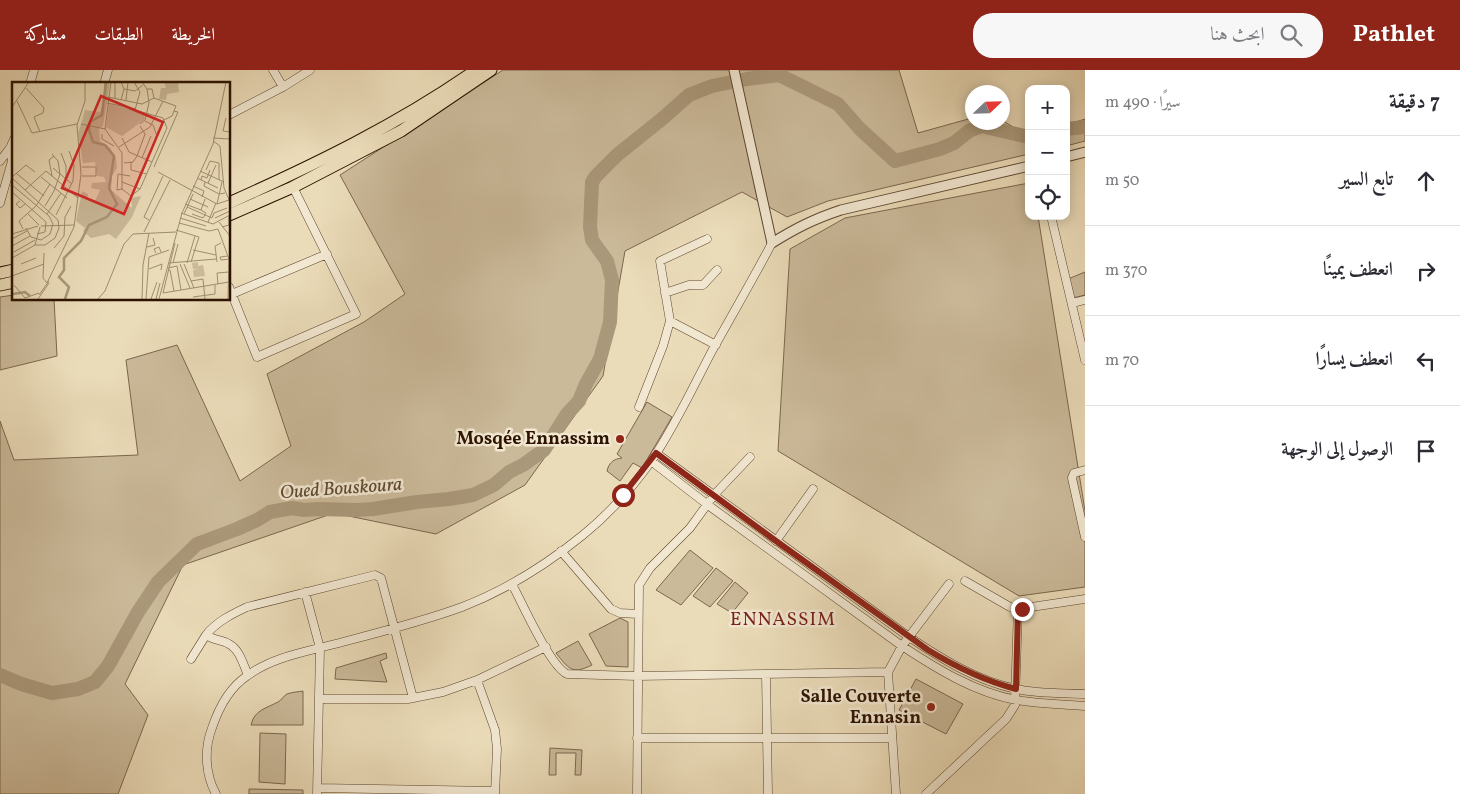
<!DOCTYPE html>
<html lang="ar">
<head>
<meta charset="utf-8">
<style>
	:root { --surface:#fff; --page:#f7f7f7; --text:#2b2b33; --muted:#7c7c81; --line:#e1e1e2; --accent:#8f2418 }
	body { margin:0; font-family:Vollkorn,Amiri,serif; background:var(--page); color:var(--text); direction:rtl }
	.controls { position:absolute; right:15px; top:15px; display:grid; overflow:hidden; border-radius:10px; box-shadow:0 2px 12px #0003 }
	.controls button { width:45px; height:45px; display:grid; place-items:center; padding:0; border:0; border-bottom:1px solid var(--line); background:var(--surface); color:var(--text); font:25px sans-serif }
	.compass { position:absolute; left:965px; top:15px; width:45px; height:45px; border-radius:50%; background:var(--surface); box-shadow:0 2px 12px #0003; rotate:67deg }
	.stop { position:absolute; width:15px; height:15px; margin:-11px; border:4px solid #8f2418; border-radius:50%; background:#fff }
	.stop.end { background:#8f2418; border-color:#fff; box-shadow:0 1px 5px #0008 }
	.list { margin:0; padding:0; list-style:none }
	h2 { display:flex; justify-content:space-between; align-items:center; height:65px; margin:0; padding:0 20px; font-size:21px }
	h2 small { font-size:16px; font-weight:400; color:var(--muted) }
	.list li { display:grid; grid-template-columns:32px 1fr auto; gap:15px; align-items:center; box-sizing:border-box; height:90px; padding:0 20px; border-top:1px solid var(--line) }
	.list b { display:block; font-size:19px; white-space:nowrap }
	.list em { font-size:16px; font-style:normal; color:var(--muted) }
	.icon { flex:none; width:28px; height:28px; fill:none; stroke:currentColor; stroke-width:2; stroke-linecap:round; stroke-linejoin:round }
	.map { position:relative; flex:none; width:1085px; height:724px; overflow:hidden; direction:ltr }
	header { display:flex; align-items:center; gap:30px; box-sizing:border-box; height:70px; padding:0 25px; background:var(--accent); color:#fff }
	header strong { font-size:24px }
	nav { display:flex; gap:28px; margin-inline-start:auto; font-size:18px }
	.search { width:350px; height:45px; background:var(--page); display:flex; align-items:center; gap:12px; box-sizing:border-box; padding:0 18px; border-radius:20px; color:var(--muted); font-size:19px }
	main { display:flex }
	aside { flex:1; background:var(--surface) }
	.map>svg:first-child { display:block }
</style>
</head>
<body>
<header>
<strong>Pathlet</strong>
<div class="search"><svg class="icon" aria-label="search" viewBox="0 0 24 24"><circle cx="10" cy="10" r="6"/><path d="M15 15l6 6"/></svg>ابحث هنا</div>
<nav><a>الخريطة</a><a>الطبقات</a><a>مشاركة</a></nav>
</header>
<main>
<aside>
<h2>7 دقيقة<small>سيرًا · 490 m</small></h2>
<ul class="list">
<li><svg class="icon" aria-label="ahead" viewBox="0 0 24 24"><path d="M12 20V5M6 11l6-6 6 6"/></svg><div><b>تابع السير</b></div><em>50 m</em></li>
<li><svg class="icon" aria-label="right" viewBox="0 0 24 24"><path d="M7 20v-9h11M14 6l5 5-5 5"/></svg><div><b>انعطف يمينًا</b></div><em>370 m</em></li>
<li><svg class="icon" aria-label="left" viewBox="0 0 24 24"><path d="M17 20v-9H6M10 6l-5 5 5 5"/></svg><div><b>انعطف يسارًا</b></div><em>70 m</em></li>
<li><svg class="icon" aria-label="arrive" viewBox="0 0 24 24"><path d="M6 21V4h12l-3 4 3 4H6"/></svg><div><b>الوصول إلى الوجهة</b></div></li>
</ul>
</aside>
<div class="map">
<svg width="1085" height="724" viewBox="0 0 1085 724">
	<rect width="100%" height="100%" fill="#ebdcb9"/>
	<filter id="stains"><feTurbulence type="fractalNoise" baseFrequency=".004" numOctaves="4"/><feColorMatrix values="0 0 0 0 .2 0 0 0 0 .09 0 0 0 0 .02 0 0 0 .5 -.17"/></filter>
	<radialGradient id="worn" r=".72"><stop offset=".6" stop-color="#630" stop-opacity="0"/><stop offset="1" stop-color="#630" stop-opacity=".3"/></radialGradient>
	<path fill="#cbba9a" stroke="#7c664d" d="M503 0H899L918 63 972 48V52L1003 51 1029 66V84L828 131 787 147 742 122 625 181 603 306 525 415 436 464 334 443 183 495 125 614 148 645 118 724H0V351L14 390 138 385 126 290 177 275 240 411 291 376 267 304 364 252 405 224 340 105Z
		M1085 49V71L1066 76V55Z
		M1029 113V146H1038L1085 441V517L1019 526 778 381 790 179 845 148Z
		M1085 202V225L1073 228 1068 209Z
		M14 225V229H54L57 286 0 300V227Z
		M647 332 672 347 642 398 633 393 620 411 607 401C609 392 614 389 622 388L617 384Z
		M690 480 713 498 681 535 656 520Z
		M716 498 733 511 710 537 693 526Z
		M735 512 748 523 732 543 717 534Z
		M620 548 628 552V597L606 596 589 564Z
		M578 571 592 595C572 605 569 599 556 583Z
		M386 583 387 588 380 591 387 612 335 609 336 598Z
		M916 609 963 634 946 664 899 640Z
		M303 621V655H251C254 640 267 638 278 632 282 630 283 626 287 624 292 622 298 622 303 621Z
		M260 663 286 664 285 714 259 712Z
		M550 678 582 680 581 705H575L576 683H556V705H549Z
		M249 719 303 720V724H249Z"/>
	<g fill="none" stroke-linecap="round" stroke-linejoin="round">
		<path stroke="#aa987a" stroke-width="14" d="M1066 59 1085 57
			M0 605 21 614 52 623 78 619 95 612 108 596 138 542 158 512 197 474 237 459 257 450 270 442 292 438 304 440 318 439 357 440 373 439 417 432 449 429 473 425 494 415 509 402 523 395 544 380 567 344 579 331 586 314 600 289 610 252 612 210 607 191 592 170 590 157 592 112 596 106 617 85 662 49 689 25 712 16 747 9 779 5 838 34 860 59 895 91 940 79 954 73 969 61 981 56 1029 67"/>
		<defs>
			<path id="minor" d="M273 0 283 17
				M30 14 34 0
				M104 14 108 0
				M229 45 283 17 310 0
				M0 91 10 78 14 69
				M0 133 12 91 10 78
				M1051 146 1085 290
				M229 217 257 287 356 244 293 117
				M665 223 689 215H703L717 200
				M232 224 327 184
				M1072 233 1085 230
				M670 251 716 275
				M639 337 663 276 670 251 660 191 707 169
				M656 383 909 567C942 589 977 611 1016 619 1038 624 1062 623 1085 624
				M651 391 708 435 902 576C937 599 974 622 1016 630 1039 634 1062 634 1085 636
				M1085 400 1074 403 1072 408 1085 467
				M776 471 813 419
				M561 481 611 539 620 543 638 544
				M965 511 1010 537 1018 539 1085 529
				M512 514C522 533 550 596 567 604L637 606 888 602 902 576 949 514
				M305 522 320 578 317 724
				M191 589 206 565
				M888 602 896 724
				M766 604 768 724
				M248 605C243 594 240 580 229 574 222 570 213 570 206 565 216 552 232 544 247 537L375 505 381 508 413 628
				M320 629H408L443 622 477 610
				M637 668H892
				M317 718 495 721
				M216 724C205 704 204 679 212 658 219 637 229 618 247 606 272 587 305 582 335 574 377 563 421 552 462 537 506 520 546 495 583 465 609 444 633 417 652 390 675 356 693 317 712 281 732 245 753 209 772 173
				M495 724 497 679 495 660 477 610 546 577
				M637 724 639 515 650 498 690 458 714 425 750 387
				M926 724 1006 649 1015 635V630L1018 539"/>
			<path id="tertiary" d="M734 0 772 173C796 158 814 149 841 140L1029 96
				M1066 87 1085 82"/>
			<path id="primary" d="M229 133C314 95 399 54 476 0
				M229 145 293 117 401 61 491 0
				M0 203 14 200
				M0 215 14 212"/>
		</defs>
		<use href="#minor" stroke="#5c452e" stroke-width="9"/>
		<use href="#tertiary" stroke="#5c452e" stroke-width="11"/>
		<use href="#primary" stroke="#2c1300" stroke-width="13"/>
		<use href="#minor" stroke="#f2e8d2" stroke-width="8"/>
		<use href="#tertiary" stroke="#f2e8d2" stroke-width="9"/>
		<use href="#primary" stroke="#ebdcb9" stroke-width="11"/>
	</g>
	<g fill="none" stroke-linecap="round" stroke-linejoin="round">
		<path stroke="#8f2418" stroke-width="6" d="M623 425 656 383 776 471 928 580C956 597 985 611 1016 619L1018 539H1022"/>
	</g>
	<g fill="#8f2418" stroke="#f2e8d2" stroke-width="2">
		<circle cx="620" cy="369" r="5"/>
		<circle cx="931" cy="637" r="5"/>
	</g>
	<g text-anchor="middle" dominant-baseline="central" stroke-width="5" stroke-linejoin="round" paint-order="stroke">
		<g font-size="18" font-weight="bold" fill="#2c1300" stroke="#f2e8d2" text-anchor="end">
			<text x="610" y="369">Mosqée Ennassim</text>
			<text x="921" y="627">Salle Couverte<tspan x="921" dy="21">Ennasin</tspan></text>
		</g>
		<g font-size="19" font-style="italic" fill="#5e4831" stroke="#f2e8d2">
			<text transform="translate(341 419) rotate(-4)">Oued Bouskoura</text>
		</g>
		<g font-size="19" letter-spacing="1" fill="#7a1f14" stroke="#f2e8d2">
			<text x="783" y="550">ENNASSIM</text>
		</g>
	</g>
	<g transform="translate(12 12)">
		<rect width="218" height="218" fill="#ebdcb9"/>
		<path d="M92 0H98L91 44 87 47 88 59 98 66 104 76 105 86 100 94 99 108 120 126 119 116 129 114 120 135 104 157 97 152 79 156 71 149 73 146 64 139 70 109 76 112 75 118 83 119 88 108 79 106 80 101 94 100 92 95 85 94 83 80 71 81 66 52 73 28 88 30 93 21ZM152 0H166L167 10 155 12 154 18 147 17 149 6H154ZM97 22 133 31 132 38 110 54 94 45ZM186 180V184L191 183 193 194 182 195 181 188 187 187H181L180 181Z" fill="#cbba9a"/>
		<path fill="none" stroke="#aa987a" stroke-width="2.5" d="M1 212 13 210 18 214M53 217 57 205 47 195 52 188V176L69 159 77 143 95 135 105 122 97 106 102 74 93 63 81 60 77 48 78 40 90 33 94 0"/>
		<path fill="none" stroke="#9f8c6f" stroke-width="1" d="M99 0 93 47 110 71V107L119 114 128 107 155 46 151 36 123 28M103 0V16M109 0 112 7 109 18M122 0 128 10 123 28M130 0 135 7H140L142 16M14 6 32 26 31 31 22 35 28 50M112 7 123 9 131 3M96 15 130 22 142 16 164 24 160 34 152 38M114 18 116 0M5 19 20 51 65 42M95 21 124 27M0 25 17 0M214 36 211 49 218 50M133 39 141 43 145 54 135 78M69 42 93 47M128 42 133 38 137 21 135 7M90 52V57L102 64M110 56 117 70 140 80M201 56 218 57M201 59 208 64 212 106 218 120M107 65 138 45 151 19M49 71 54 84V97M130 76 139 54M119 80V88L135 92M112 81 121 80 125 74 133 52 128 44M70 85H84V94H70M142 85 166 30 162 29M41 86 60 102M194 88 198 79 207 81V98M188 89 212 100M146 90 205 122 217 118M4 91 32 114M40 94 37 78 42 74M0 95 14 83 23 90M29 95 55 116M0 96 46 138 47 146 43 156 33 163H23M185 96 206 106M189 98 190 94 195 96 198 88M110 100 128 107M193 100 192 104 207 112 213 111M196 101 204 83M0 103 37 134 41 142 38 152 29 158 19 155 14 146M181 104 192 109 190 115M123 105 129 90M110 107 105 108 106 92 118 94M13 108 34 89 66 116M0 110 34 140 33 150 25 152M178 117 196 125M8 119 4 122 8 126 13 122M173 122 189 128 193 117M205 122 210 100M33 124 42 109 48 92 46 79 40 72M175 125 200 136M169 131 201 142 218 133M16 132 27 143M35 132 49 111M172 132 181 112M180 132 191 136 194 131 189 128M44 133 61 99 62 83 57 69M168 136 194 144M200 136 202 131 215 126M203 136 218 129M137 138 132 135 151 94M196 140 204 121M207 140 218 154M167 141 197 149 206 147 217 177 216 217M29 144 62 143M210 145 217 143V134M11 147 7 139 24 124 38 102M164 148 187 155 179 180M132 150 158 98M0 152 26 144M0 157 15 149M0 164 18 154M135 165 143 163 141 156M42 166 52 154 53 135 59 124M181 168 204 173M2 170 23 158M32 171 31 196 35 201M144 171 142 167 147 165 149 170M216 174 208 175 209 178 218 177M137 175 157 168M0 176 23 163 28 145M205 180 203 164 209 161M157 181 204 177M161 181 166 162M175 181 183 154M9 182 24 176M168 182 178 206M172 182 182 206M156 186 165 184 169 208M137 187 150 182 149 188M156 188H158L162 209M0 194 32 182M179 199 191 197 193 217M35 201 62 145 69 92 65 43 73 19V0M206 202 205 191 217 190M2 203 13 216 27 211M151 211 163 161M151 211 217 200M27 213 37 199M181 215 203 212V203M26 217 37 201M86 217 93 209 112 162 121 152 164 150M130 217 131 183 137 151M134 217 137 175M139 217 145 200M144 217 148 201M147 217 170 131 201 62 214 0"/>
		<path fill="#d62828" fill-opacity="0.15" stroke="#d62828" stroke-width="2.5" d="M89 14 151 40 112 132 50 106Z"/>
		<rect width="218" height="218" fill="none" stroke="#2c1300" stroke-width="2.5"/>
	</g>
	<rect width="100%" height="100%" filter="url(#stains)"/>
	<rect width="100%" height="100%" fill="url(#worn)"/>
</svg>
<div class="controls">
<button>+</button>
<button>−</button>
<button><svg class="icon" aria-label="locate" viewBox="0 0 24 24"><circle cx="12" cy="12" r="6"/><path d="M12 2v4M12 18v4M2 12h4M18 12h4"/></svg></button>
</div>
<svg class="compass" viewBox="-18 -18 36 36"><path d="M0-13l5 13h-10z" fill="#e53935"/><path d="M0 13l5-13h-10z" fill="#7c7c81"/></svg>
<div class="stop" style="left:623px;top:425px"></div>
<div class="stop end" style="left:1022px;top:539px"></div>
</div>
</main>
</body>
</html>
